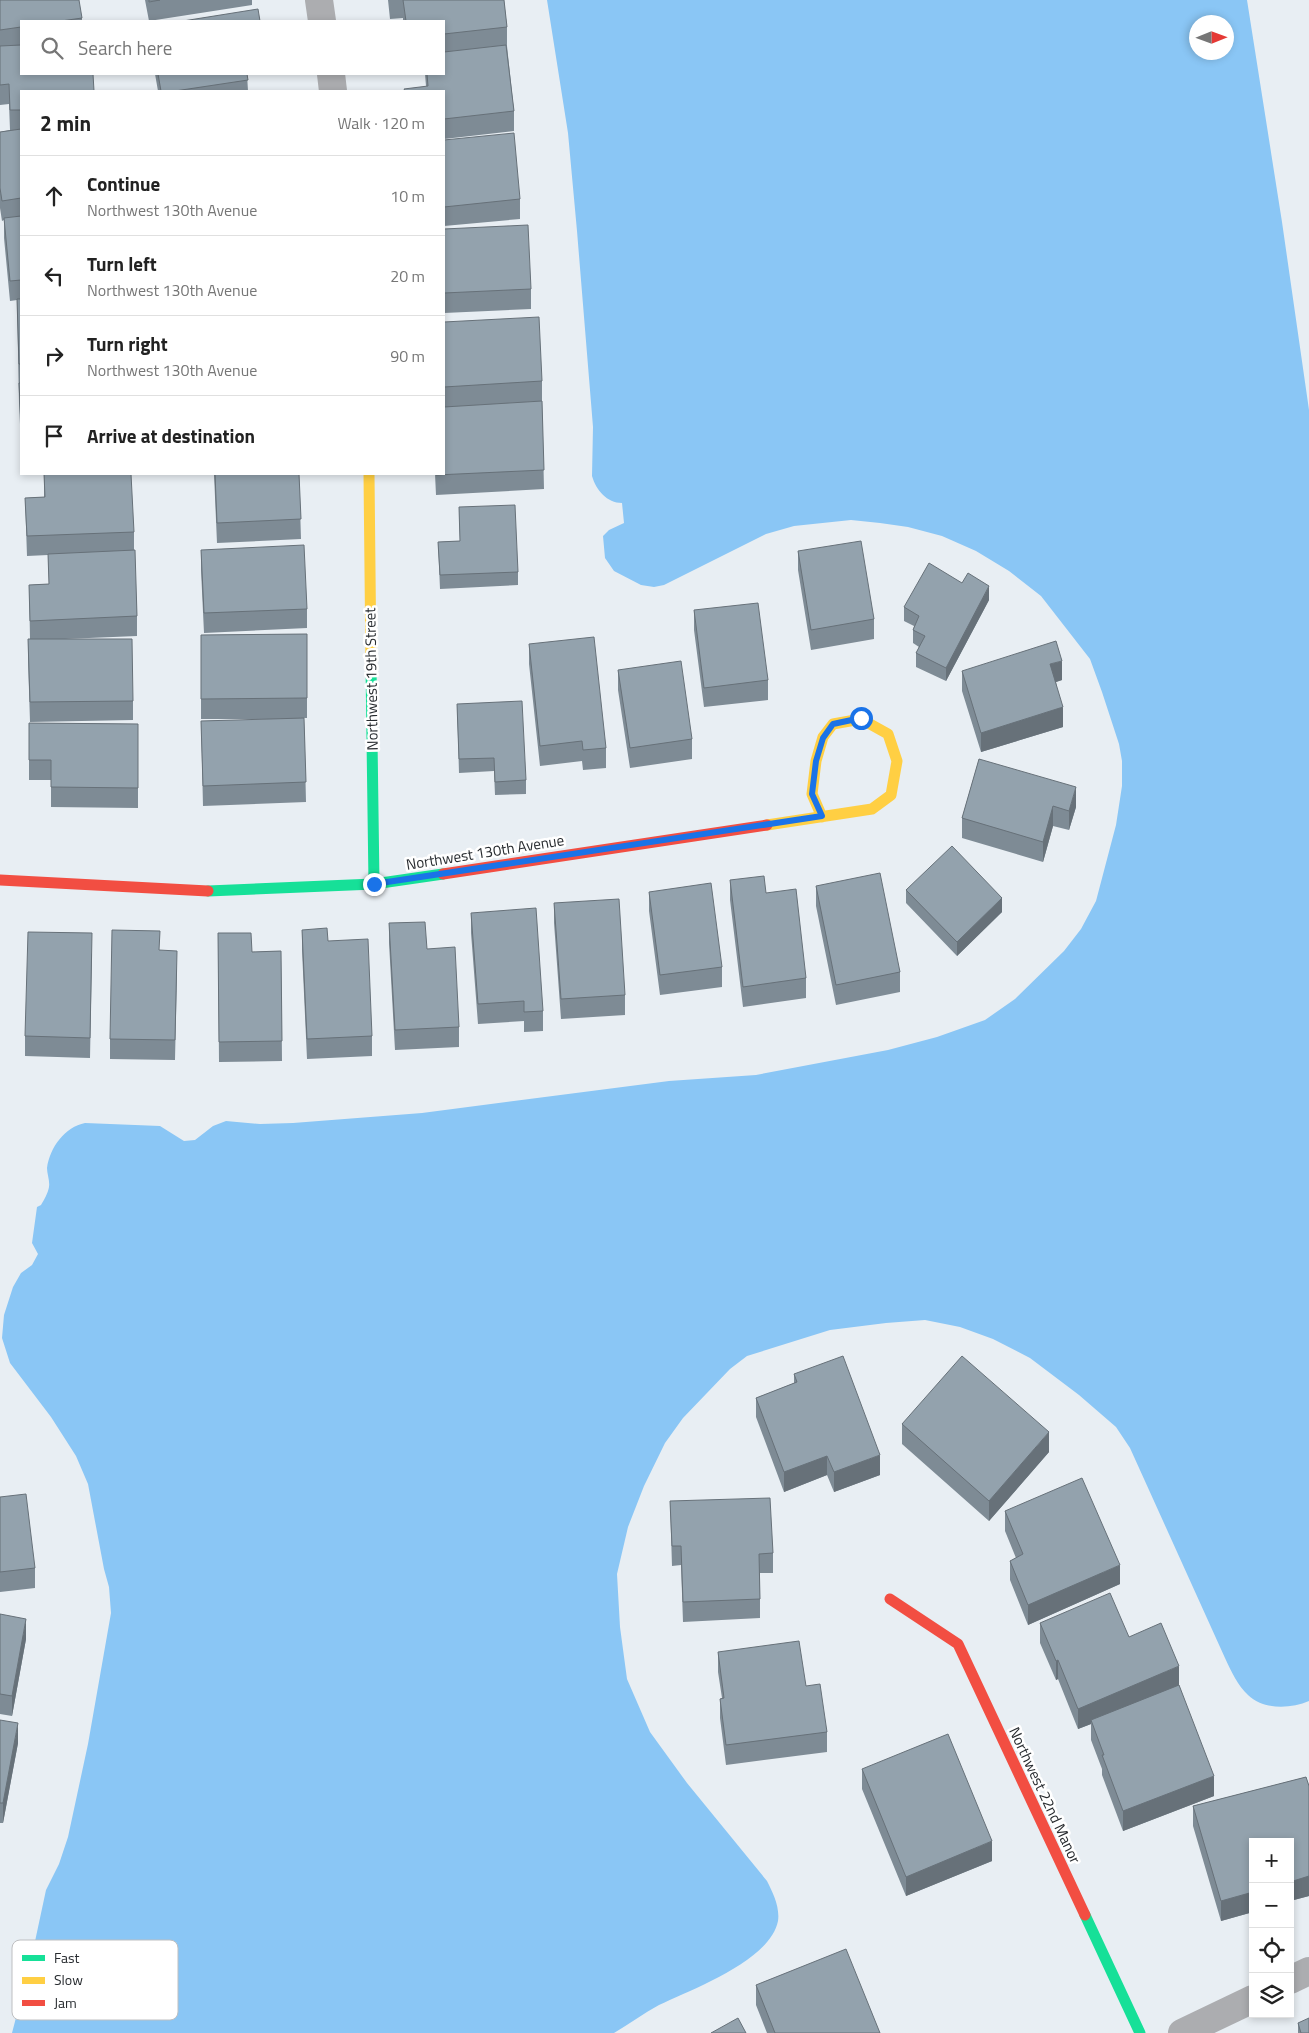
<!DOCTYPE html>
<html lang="en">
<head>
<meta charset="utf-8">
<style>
	:root { --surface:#fff; --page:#f6f6f6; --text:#222; --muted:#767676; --line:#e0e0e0 }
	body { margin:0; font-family:"Titillium Web",sans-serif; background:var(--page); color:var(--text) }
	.controls { position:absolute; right:15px; bottom:15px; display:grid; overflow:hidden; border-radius:0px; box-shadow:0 2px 8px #0003 }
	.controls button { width:45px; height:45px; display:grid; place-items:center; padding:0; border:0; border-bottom:1px solid var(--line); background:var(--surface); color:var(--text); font:25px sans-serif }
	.compass { position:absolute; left:1189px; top:15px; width:45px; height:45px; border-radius:50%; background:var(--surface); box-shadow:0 2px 8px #0003; rotate:89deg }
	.stop { position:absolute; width:15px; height:15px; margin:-11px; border:4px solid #1a73e8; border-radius:50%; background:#fff }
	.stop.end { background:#1a73e8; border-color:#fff; box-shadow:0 1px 5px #0008 }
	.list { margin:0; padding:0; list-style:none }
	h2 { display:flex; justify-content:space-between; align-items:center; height:65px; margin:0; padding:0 20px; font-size:21px }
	h2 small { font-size:16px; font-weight:400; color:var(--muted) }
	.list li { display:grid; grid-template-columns:32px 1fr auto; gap:15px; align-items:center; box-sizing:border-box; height:80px; padding:0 20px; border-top:1px solid var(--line) }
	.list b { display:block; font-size:19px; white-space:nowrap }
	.list p { margin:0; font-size:16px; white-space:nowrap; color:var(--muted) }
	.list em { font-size:16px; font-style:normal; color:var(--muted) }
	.icon { flex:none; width:28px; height:28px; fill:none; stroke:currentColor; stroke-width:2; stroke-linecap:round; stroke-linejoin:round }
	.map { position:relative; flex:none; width:1309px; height:2033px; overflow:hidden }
	.search { position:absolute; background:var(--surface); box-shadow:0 2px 8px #0003; left:20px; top:20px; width:425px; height:55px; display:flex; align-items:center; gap:12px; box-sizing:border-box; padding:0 18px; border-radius:0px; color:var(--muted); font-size:19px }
	.panel { position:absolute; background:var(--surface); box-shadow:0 2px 8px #0003; left:20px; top:90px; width:425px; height:385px; border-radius:0px }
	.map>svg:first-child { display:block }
</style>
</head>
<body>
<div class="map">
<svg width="1309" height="2033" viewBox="0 0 1309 2033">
	<rect width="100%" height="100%" fill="#e8eef3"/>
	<path fill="#8ac6f5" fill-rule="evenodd" d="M547 0H1247L1282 222 1309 410V1701C1290 1709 1264 1710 1248 1695 1238 1686 1231 1671 1225 1658L1130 1448 1116 1427 1079 1395 1030 1358 993 1339 960 1327 925 1320 886 1323 830 1330 747 1356 730 1369 683 1418 665 1443 644 1486 628 1527 617 1574 620 1627 627 1679 650 1732 687 1783 767 1881C773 1893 780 1907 778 1921 770 1961 692 1989 659 2005 644 2013 629 2024 614 2033H12L31 1960 46 1890 59 1864 68 1837 88 1744 111 1613 109 1587 104 1569 88 1484 76 1456 51 1417 10 1363 2 1338 4 1315 13 1287 21 1273 32 1265 38 1254 32 1243 37 1207 41 1205C44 1200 48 1193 49 1187 50 1181 47 1174 47 1168 50 1147 65 1127 85 1123L160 1126 184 1141 195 1140 213 1126 226 1121 260 1124 293 1123 422 1113 669 1081 756 1075 888 1050 937 1037 985 1020 1015 999 1064 951 1081 929 1096 901 1116 825 1122 786V761L1119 744 1102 692 1090 659 1041 596 1009 571 976 551 942 536 908 527 880 523 851 520 794 526 766 534 664 585 654 587 641 585 614 571 605 558 603 536 609 530 624 523 622 503C607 503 596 490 592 476L593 427 577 231 568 133ZM1196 22H1226V52H1196Z"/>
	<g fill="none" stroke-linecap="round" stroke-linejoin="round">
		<path stroke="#acadb0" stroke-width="28" d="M319 0 322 21
			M331 74 333 91
			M1290 1980 1309 1971
			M1182 2033 1253 1999"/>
		<path stroke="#16e098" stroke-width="11" d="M371 666 374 884
			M208 891 374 884 443 874
			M1085 1915 1140 2033"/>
		<path stroke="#ffcf43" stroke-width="11" d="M369 474 371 666
			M767 825 872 809 891 795 897 761 888 734 861 719 833 724 823 737 816 761 812 794 822 817"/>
		<path stroke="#f24e42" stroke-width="11" d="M443 874 767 825
			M0 880 208 891
			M890 1599 958 1644 1085 1915"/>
	</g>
	<path fill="#7e8b95" d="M0 0 82 18V21H21V445L19 403 17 300 10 301 4 238V220L2 221 0 208V132L10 130 9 104 0 105Z
		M145 0H252V5L149 21Z
		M388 0H504L507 27V46L514 111V131L444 139V91L426 86 425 74H444V21H403V18L390 19Z
		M155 74H247L248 91H158Z
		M444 140 520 199V219L444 226Z
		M444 229 531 289V309L444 313Z
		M444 322 542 381V401L544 489 436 495 435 474H444Z
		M44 474 134 532V550L137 616V636L65 639 133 701V720L30 722 28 659V639H30L29 585 49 584 48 555 27 556 25 498 44 497Z
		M214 474H299L301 539 217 543Z
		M459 507 518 572V585L440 589 438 542 460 541Z
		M201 550 307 609V628L204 633 201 570Z
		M798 551 874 619V639L811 650 798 570Z
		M989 600 946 681 916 667V653L919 647 913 643V630L914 626 904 621V607Z
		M694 610 768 680V700L704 707 694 630Z
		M307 634V718H304L306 802 203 806 201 721 282 719H201V635Z
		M529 644 606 748V768L583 770 582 761 540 766 529 664Z
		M618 670 692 739V759L630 768 618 690Z
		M962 671 1062 680 1056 682 1063 727 981 752 962 691Z
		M457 704 526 780V794L495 795 494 771 459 773Z
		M29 723 138 724V808L51 807V780H29Z
		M979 759 1076 807 1069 830 1053 826 1043 862 962 838V818Z
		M730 880 766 893 806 978V998L743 1007 730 900Z
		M816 886 900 972V992L836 1005 816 906Z
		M906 890 1002 912 957 956 906 903Z
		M649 892 722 967V987L660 995 649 911Z
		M554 903 625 995V1015L561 1019 554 923Z
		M471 913 543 1011V1031L524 1032V1021L478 1024 471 933Z
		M389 923 459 1027V1047L395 1050 389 943Z
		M302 930 328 941 372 1036V1056L307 1059 302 950Z
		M218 933 252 952 281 951 282 1061 219 1062Z
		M160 950 177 971 175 1060 110 1059V1039Z
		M92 953 90 1058 25 1056V1036Z
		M794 1374 880 1475 834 1492 827 1475 784 1492 756 1417V1398L794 1383Z
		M902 1424 1049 1452 989 1521 902 1444Z
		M0 1497 35 1568V1588L0 1592Z
		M670 1501 773 1553V1573H760V1618L683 1622 681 1565 672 1566Z
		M1005 1511 1120 1584 1028 1625 1010 1580V1561L1016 1558 1005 1531Z
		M0 1614 26 1639 12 1716 0 1714Z
		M1040 1623 1129 1637 1179 1685 1214 1796 1123 1831 1102 1775V1769L1091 1740V1724L1078 1729 1058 1679 1056 1680 1040 1643Z
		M718 1652 806 1686 827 1732V1752L726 1765 720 1718V1699L722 1698 718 1672Z
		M0 1720 18 1743 3 1823H0Z
		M862 1769 992 1861 906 1896 862 1789Z
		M1306 1777 1309 1786V1896L1290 1901V1842H1253V1912L1221 1921 1193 1826V1806Z
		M756 1985 880 2033H767L756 2005Z
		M1298 2023 1309 2033H1298Z"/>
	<path fill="#677179" d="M989 586V600L946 681V668Z
		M1062 661V680L1050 684V664Z
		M1063 707V727L981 752V733Z
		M1076 787V807L1069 830V811Z
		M1053 806V826L1043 862V842Z
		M1002 898V912L957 956V942Z
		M1049 1432V1452L989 1521V1501Z
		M880 1455V1475L834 1492V1472Z
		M827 1456V1475L784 1492V1472Z
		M1120 1565V1584L1028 1625V1605Z
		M26 1619V1639L12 1716V1696Z
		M1058 1660V1679L1056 1680V1661Z
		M1179 1666V1686L1091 1720V1724L1078 1729V1709Z
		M18 1723V1743L3 1823V1803Z
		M1214 1776V1796L1123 1831V1811Z
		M992 1841V1861L906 1896V1877Z
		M1309 1876V1896L1290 1901V1882Z
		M1253 1892V1912L1221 1921V1901Z"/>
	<path fill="#93a2ad" stroke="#677179" d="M0 0H79L82 18 61 21H21V27L0 30Z
		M149 0H160L149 2Z
		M403 0H504L507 27 444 34V21H406Z
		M258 9 260 21H183Z
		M21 45V74H93L94 91H21V110H10L9 84 0 85V46Z
		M506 45 514 111 444 119V91H405L404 89 428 86 427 74H444V52Z
		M158 74H247L248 80 175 91H161Z
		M21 129V198L2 201 0 188V132Z
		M514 133 520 199 444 207V140Z
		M21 216V280L10 281 4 218Z
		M528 225 531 289 444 293V229Z
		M17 299H21V364H19Z
		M539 317 542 381 444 387V322Z
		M19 383H21V425Z
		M542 401 544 470 436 475V474H444V407Z
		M44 474H131L134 532 27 536 25 498 45 497Z
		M215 474H299L301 519 217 523Z
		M515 505 518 572 440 575 438 542 460 541 459 507Z
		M861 541 874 619 811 630 798 551Z
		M304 545 307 609 204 613 201 550Z
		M135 550 137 616 30 621 29 585 49 584 48 554Z
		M929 563 962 583 968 573 989 586 946 668 916 653 925 636 913 630 919 616 904 607Z
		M758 603 768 680 704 688 694 610Z
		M307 634V698L201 699V635Z
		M594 637 606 748 583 750 582 741 540 746 529 644Z
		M28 639H132L133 701 30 702Z
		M1056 641 1062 661 1050 664 1063 707 981 733 962 671Z
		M681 661 692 739 630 748 618 670Z
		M522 701 526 780 495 782 494 758 459 759 457 704Z
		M304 718 306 782 203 786 201 721Z
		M29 723 138 724V788L51 787V760H29Z
		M979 759 1076 787 1069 811 1053 806 1043 842 962 818Z
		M952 846 1002 898 957 942 906 890Z
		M880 873 900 972 836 985 816 886Z
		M764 876 766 893 796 889 806 978 743 987 730 880Z
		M711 883 722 967 660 975 649 892Z
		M619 899 625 995 561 999 554 903Z
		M536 908 543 1011 524 1012V1001L478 1004 471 913Z
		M425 922 427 949 455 947 459 1027 395 1030 389 923Z
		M327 928 328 941 368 939 372 1036 307 1039 302 930Z
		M112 930 160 931 159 950 177 951 175 1040 110 1039Z
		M28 932 92 933 90 1038 25 1036Z
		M218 933H251L252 952 281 951 282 1041 219 1042Z
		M843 1356 880 1455 834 1472 827 1456 784 1472 756 1398 797 1382 794 1374Z
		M962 1356 1049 1432 989 1501 902 1424Z
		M1082 1478 1120 1565 1028 1605 1010 1561 1023 1554 1005 1511Z
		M26 1494 35 1568 0 1572V1497Z
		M770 1498 773 1553 759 1554 760 1599 683 1602 681 1546H672L670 1501Z
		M1110 1593 1129 1637 1161 1623 1179 1666 1078 1709 1058 1660 1056 1661 1040 1623Z
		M0 1614 26 1619 12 1696 0 1694Z
		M799 1641 806 1686 820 1684 827 1732 726 1745 720 1699 724 1698 718 1652Z
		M1179 1685 1214 1776 1123 1811 1102 1755H1104L1091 1720Z
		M0 1720 18 1723 3 1803H0Z
		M948 1734 992 1841 906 1877 862 1769Z
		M1306 1777 1309 1786V1876L1290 1882V1842H1253V1892L1221 1901 1193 1806Z
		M846 1949 880 2033H775L756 1985Z
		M738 2018 746 2033H711Z
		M1309 2018V2033H1301L1298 2023Z"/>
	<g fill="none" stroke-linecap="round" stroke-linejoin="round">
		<path stroke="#1a73e8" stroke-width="6" d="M374 884 822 816 812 794 816 761 823 738 833 724 861 718"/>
	</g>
	<g text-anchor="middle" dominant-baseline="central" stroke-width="5" stroke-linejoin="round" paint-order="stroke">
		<g font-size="15" fill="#272b2f" stroke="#fff">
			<text transform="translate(371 679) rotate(-91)">Northwest 19th Street</text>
			<text transform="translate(485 852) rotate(-9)">Northwest 130th Avenue</text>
			<text transform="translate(1045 1795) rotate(65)">Northwest 22nd Manor</text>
		</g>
	</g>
	<rect x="12" y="1940" width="166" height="80" rx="8" fill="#fff" stroke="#bebfc1" stroke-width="1"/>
	<rect x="22" y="1955" width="23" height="6" fill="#16e098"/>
	<rect x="22" y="1977" width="23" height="7" fill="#ffcf43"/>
	<rect x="22" y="2000" width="23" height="6" fill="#f24e42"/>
	<g font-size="14" fill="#272b2f">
		<text x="54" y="1963">Fast</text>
		<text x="54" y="1985">Slow</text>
		<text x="54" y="2008">Jam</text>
	</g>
</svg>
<div class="controls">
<button>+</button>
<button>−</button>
<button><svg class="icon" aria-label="locate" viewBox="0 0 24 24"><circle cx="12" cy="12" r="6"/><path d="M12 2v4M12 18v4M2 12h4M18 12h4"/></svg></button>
<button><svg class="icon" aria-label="layers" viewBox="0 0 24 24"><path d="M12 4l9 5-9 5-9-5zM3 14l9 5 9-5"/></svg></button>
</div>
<svg class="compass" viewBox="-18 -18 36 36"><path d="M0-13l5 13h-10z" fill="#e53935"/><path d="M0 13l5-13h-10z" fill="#767676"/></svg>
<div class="stop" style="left:861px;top:718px"></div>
<div class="stop end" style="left:374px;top:884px"></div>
<div class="search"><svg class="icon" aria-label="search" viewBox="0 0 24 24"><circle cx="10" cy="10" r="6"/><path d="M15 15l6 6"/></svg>Search here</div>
<section class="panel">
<h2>2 min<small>Walk · 120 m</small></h2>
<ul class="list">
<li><svg class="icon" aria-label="ahead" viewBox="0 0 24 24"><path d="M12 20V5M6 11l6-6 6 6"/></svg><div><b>Continue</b><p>Northwest 130th Avenue</p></div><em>10 m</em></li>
<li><svg class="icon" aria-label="left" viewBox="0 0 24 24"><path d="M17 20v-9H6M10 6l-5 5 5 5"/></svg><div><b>Turn left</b><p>Northwest 130th Avenue</p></div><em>20 m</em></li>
<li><svg class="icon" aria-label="right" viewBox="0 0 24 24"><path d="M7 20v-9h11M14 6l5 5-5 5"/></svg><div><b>Turn right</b><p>Northwest 130th Avenue</p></div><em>90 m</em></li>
<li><svg class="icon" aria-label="arrive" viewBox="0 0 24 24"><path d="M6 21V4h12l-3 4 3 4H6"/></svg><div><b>Arrive at destination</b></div></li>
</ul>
</section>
</div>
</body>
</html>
